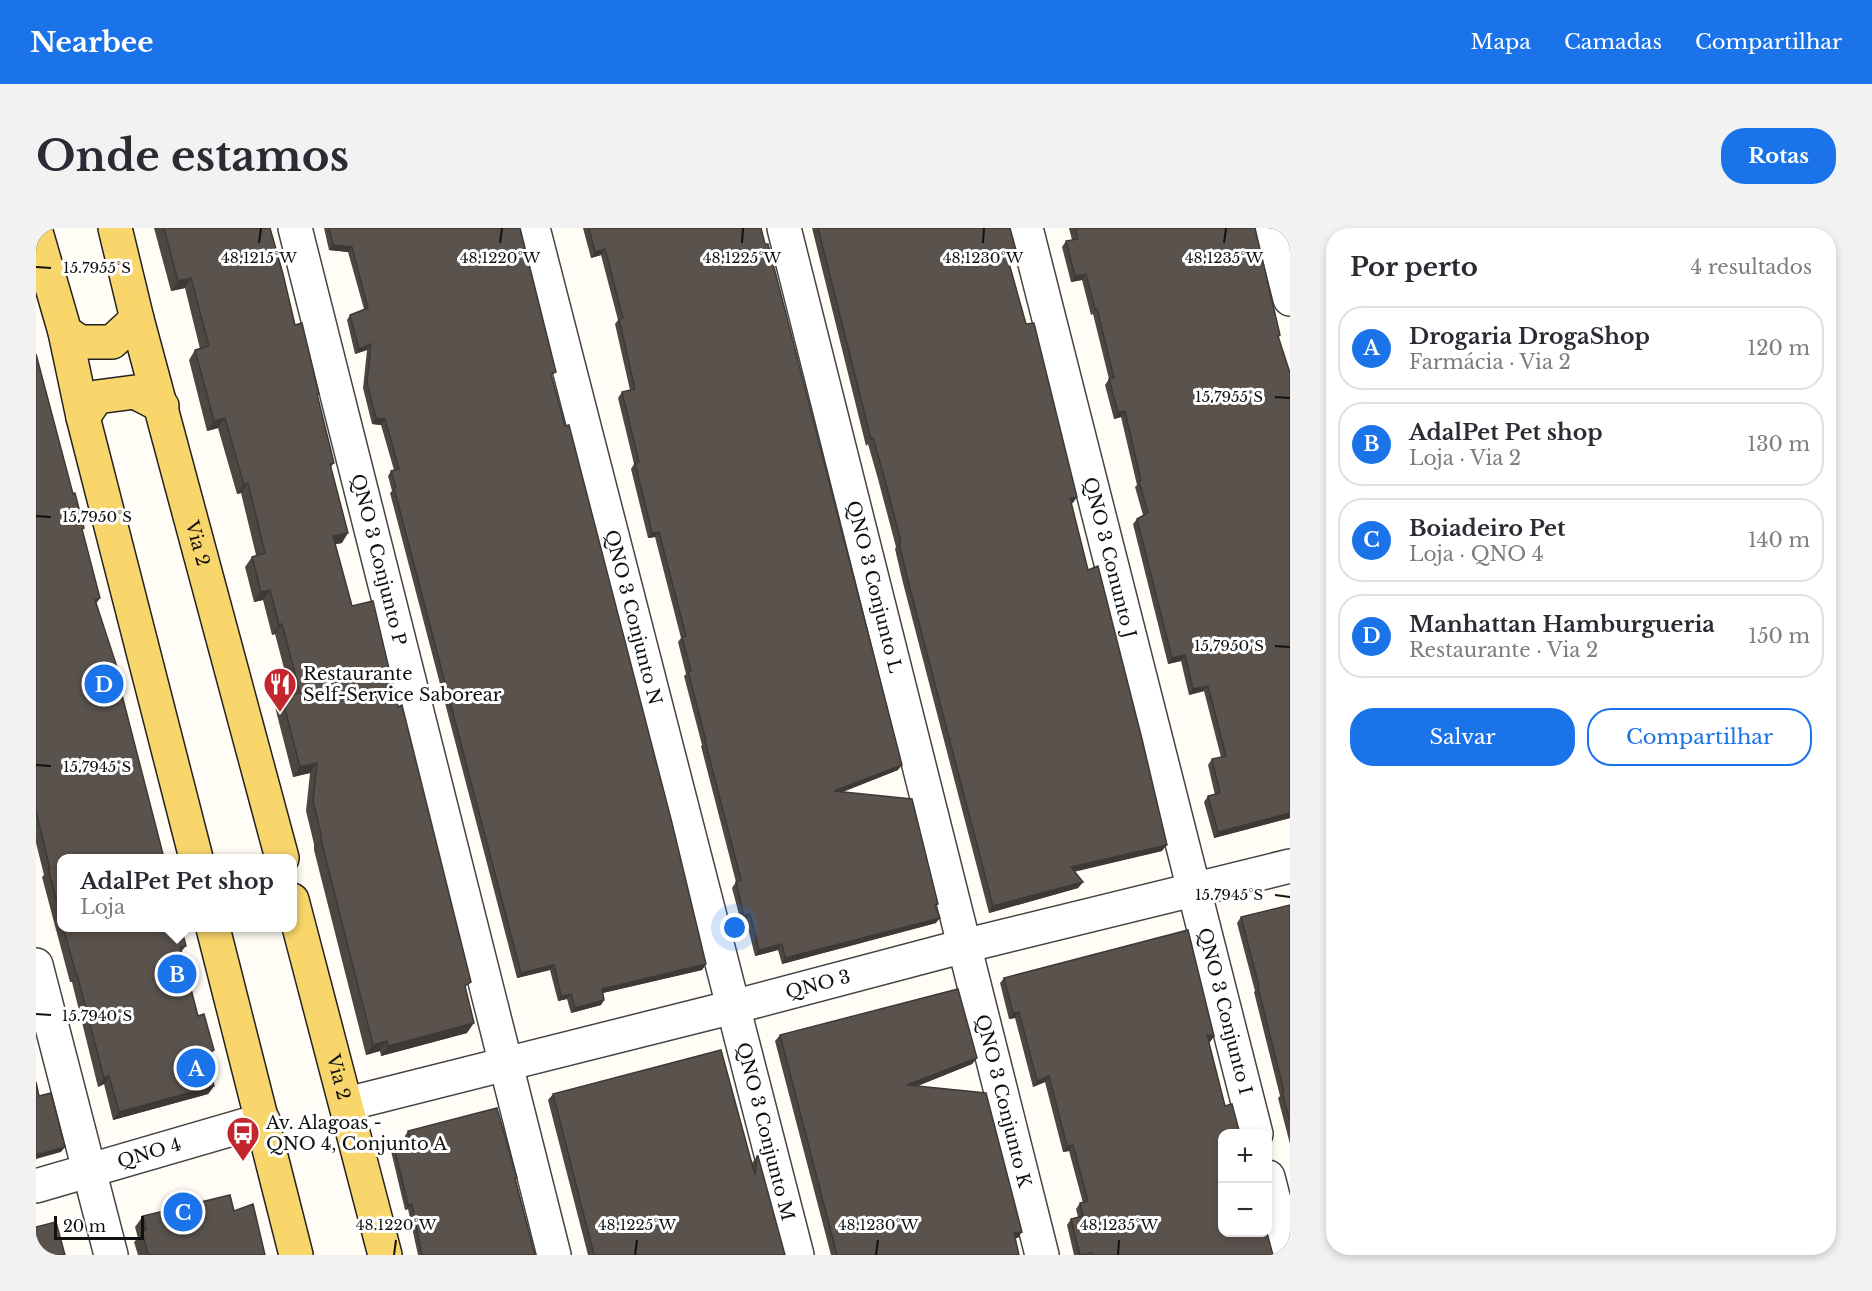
<!DOCTYPE html>
<html lang="pt">
<head>
<meta charset="utf-8">
<style>
	:root { --surface:#fff; --page:#f2f2f3; --text:#2b2b33; --muted:#7c7c81; --line:#e1e1e2; --accent:#1a73e8 }
	body { margin:0; font-family:"Libre Baskerville",serif; background:var(--page); color:var(--text) }
	.controls { position:absolute; right:18px; bottom:18px; display:grid; overflow:hidden; border-radius:12px; box-shadow:0 3px 9px #0003 }
	.controls button { width:54px; height:54px; display:grid; place-items:center; padding:0; border:0; border-bottom:2px solid var(--line); background:var(--surface); color:var(--text); font:30px sans-serif }
	.scale { position:absolute; left:18px; bottom:15px; width:90px; box-sizing:border-box; padding-left:6px; border:3px solid #111; border-top:0; font-size:16px; line-height:21px; white-space:nowrap; color:#111; -webkit-text-stroke:4px #fff; paint-order:stroke }
	.you { position:absolute; left:699px; top:700px; width:21px; height:21px; margin:-15px; border:4px solid #fff; border-radius:50%; background:#1a73e8; box-shadow:0 0 0 9px #1a73e833 }
	.badge { display:grid; place-items:center; width:39px; height:39px; border-radius:50%; background:var(--accent); color:#fff; font-size:20px; font-weight:700 }
	.pin { position:absolute; translate:-50% -50%; border:3px solid #fff; box-shadow:0 2px 6px #0006 }
	.popup { position:absolute; left:21px; top:626px; width:240px; height:78px; box-sizing:border-box; display:grid; place-content:center; border-radius:12px; background:var(--surface); filter:drop-shadow(0 2px 4px #0005); font-size:20px; white-space:nowrap; color:var(--muted) }
	.popup b { font-size:22px; color:var(--text) }
	.popup::after { content:''; position:absolute; left:50%; top:100%; margin-left:-12px; border:12px solid transparent; border-top-color:var(--surface) }
	.list { margin:0; padding:0; list-style:none }
	h2 { display:flex; justify-content:space-between; align-items:center; height:78px; margin:0; padding:0 24px; font-size:26px }
	h2 small { font-size:20px; font-weight:400; color:var(--muted) }
	.list li { display:grid; grid-template-columns:39px 1fr auto; gap:18px; align-items:center; box-sizing:border-box; height:84px; margin:0 12px 12px; padding:0 12px; border:2px solid var(--line); border-radius:24px }
	.list b { display:block; font-size:22px; white-space:nowrap }
	.list p { margin:0; font-size:20px; white-space:nowrap; color:var(--muted) }
	.list em { font-size:20px; font-style:normal; color:var(--muted) }
	.actions { display:flex; gap:12px; padding:18px 24px }
	.actions a { flex:1; padding:14px 0; border:2px solid var(--accent); border-radius:24px; text-align:center; font-size:21px; color:var(--accent) }
	.actions .main { background:var(--accent); color:#fff }
	.map { position:relative; flex:none; width:1254px; height:1027px; overflow:hidden; border-radius:24px }
	header { display:flex; align-items:center; gap:36px; box-sizing:border-box; height:84px; padding:0 30px; background:var(--accent); color:#fff }
	header strong { font-size:28px }
	nav { display:flex; gap:33px; margin-inline-start:auto; font-size:21px }
	.intro { display:flex; align-items:center; justify-content:space-between; box-sizing:border-box; height:144px; padding:0 36px }
	h1 { margin:0; font-size:42px }
	.button { padding:15px 27px; border-radius:24px; background:var(--accent); color:#fff; font-size:21px; font-weight:700 }
	main { display:flex; gap:36px; padding:0 36px }
	aside { flex:1; background:var(--surface); border-radius:24px; box-shadow:0 3px 9px #0003 }
	.map>svg:first-child { display:block }
</style>
</head>
<body>
<header>
<strong>Nearbee</strong>
<nav><a>Mapa</a><a>Camadas</a><a>Compartilhar</a></nav>
</header>
<div class="intro"><h1>Onde estamos</h1><a class="button">Rotas</a></div>
<main>
<div class="map">
<svg width="1254" height="1027" viewBox="0 0 1254 1027">
	<rect width="100%" height="100%" fill="#fffdf5"/>
	<g fill="none" stroke-linecap="round" stroke-linejoin="round">
		<defs>
			<g id="minor">
				<path id="s1" d="M259 0 518 1027"/>
				<path id="s2" d="M497 0 761 1027"/>
				<path id="s3" d="M748 0 1006 1027"/>
				<path id="s4" d="M990 0 1220 906"/>
				<path d="M1236 0 1254 71"/>
				<path d="M0 737 75 1027"/>
				<path id="s5" d="M311 876 697 779 928 718 1254 638"/>
				<path d="M1232 949 1252 1027"/>
				<path id="s6" d="M0 958 227 892"/>
			</g>
			<g id="major">
				<path id="s7" d="M79 0 101 91 246 630"/>
				<path d="M0 4 29 104 47 189 160 630"/>
				<path d="M29 104 44 114H76L101 91"/>
				<path d="M47 189 61 169 99 164 126 178"/>
				<path id="s8" d="M256 672 349 1027"/>
				<path d="M177 700 260 1027"/>
			</g>
		</defs>
		<use href="#minor" stroke="#444" stroke-width="36"/>
		<use href="#major" stroke="#222" stroke-width="36"/>
		<use href="#minor" stroke="#fff" stroke-width="33"/>
		<use href="#major" stroke="#f9d66b" stroke-width="33"/>
	</g>
	<path fill="#4d4742" d="M118 0H234L259 97 283 166 281 169 298 235 295 239 306 315 299 316 316 378 430 762 431 805 345 828 344 823 330 827 278 622V616L270 583 274 545 257 549 239 479 246 469 255 467 239 406 236 407 227 372 218 374 209 339 216 329 220 327 205 265 201 266 182 200 171 203 153 132 159 122 164 121 149 60 135 63Z
		M288 0H484L516 150 670 736 666 742 567 765 568 772 565 777 535 785 531 771 522 773 514 742 481 750 354 265 356 263 352 248 355 243 358 242 345 197 336 196 327 160 331 122 319 126 311 92 314 87 328 81 312 24 293 22Z
		M547 0H725L862 542 807 564 902 676 900 679V695L746 736 742 722 719 728 710 692 705 694 696 660 700 654 665 518 666 517 648 448 650 446 642 414 645 410 619 309 612 310 595 241 598 236 582 170 586 164 594 162 579 96 582 92 565 27 555 30Z
		M776 0H974L981 26 976 32 972 33 1037 275H1035L1052 342 1126 623 1038 644 1047 654 1042 660 953 685 867 355 859 321 860 319 842 251 832 216 830 218Z
		M1033 0H1219L1244 107 1243 109 1254 590 1178 610 1168 574 1172 568 1179 567 1172 537 1176 531 1185 529 1168 463 1153 467 1145 433 1132 436 1097 296 1101 291 1107 287 1099 259 1101 257 1085 189 1078 191 1069 157 1073 151 1057 86 1055 87 1046 52 1035 54 1026 19 1030 13 1036 12Z
		M0 126 37 266 48 300 46 303 64 370 60 376 79 441 26 630V699H145L150 718 145 724 162 788 178 822 171 830 178 858 172 866 77 892 68 856 62 859 36 754H34L6 649 8 647 0 615Z
		M1254 677V916L1242 870 1244 868 1218 764 1219 763 1201 695 1205 689Z
		M968 750 1178 808 1174 814 1173 813 1186 906V1005L1237 1027H1038L1031 997 1035 991 1042 989 1040 981 1044 975H1047L1033 923 1027 924 1009 854 997 859 979 790 973 791 964 755Z
		M744 807 941 830 936 836 881 858 982 1010H979L983 1027H795L739 813Z
		M517 866 716 937V935L721 928 749 1027H552L512 872Z
		M372 903 481 950 480 952 499 1027H382L372 981 369 982 355 923 358 918 370 915 369 908Z
		M198 983 229 1027H102L98 1014 102 1010 99 999 107 988Z"/>
	<path fill="#3f3936" d="M297 17 316 19 312 24 293 22Z
		M569 21 565 27 555 30 559 24Z
		M981 26 976 32 966 34 971 28Z
		M1050 46 1046 52 1035 54 1039 48Z
		M155 50 149 60 135 63 142 53Z
		M335 116 331 122 319 126 323 121Z
		M1089 183 1085 189 1078 191 1082 185Z
		M189 190 182 200 171 203 178 193Z
		M340 190 349 191 345 197 336 196Z
		M212 255 205 265 201 266 208 257Z
		M1041 269 1037 275 1030 277 1034 270Z
		M623 304 619 309 612 310 616 305Z
		M312 305 306 315 290 318 297 308Z
		M234 362 227 372 218 374 225 364Z
		M246 396 239 406 236 407 243 397Z
		M1149 427 1145 433 1132 436 1136 430Z
		M1172 458 1168 463 1153 467 1157 461Z
		M281 535 274 545 257 549 264 539Z
		M866 537 862 542 795 568 798 563Z
		M1254 585V590L1178 610 1182 604Z
		M1131 617 1126 623 1030 645 1035 639Z
		M1047 654 1042 660 953 685 957 678Z
		M714 686 710 692 705 694 708 688Z
		M904 690 900 695 746 736 749 730Z
		M746 716 742 722 719 728 723 722Z
		M670 736 666 742 562 766 566 761Z
		M518 737 514 742 481 750 485 745Z
		M535 766 531 771 522 773 525 768Z
		M568 772 565 777 535 785 539 780Z
		M983 784 979 790 973 791 977 785Z
		M438 795 431 805 345 828 352 818Z
		M1171 807 1178 808 1174 814 1167 813Z
		M351 813 344 823 330 827 337 817Z
		M178 822 172 830 164 833 170 825Z
		M941 830 936 836 867 864 871 857Z
		M73 848 68 856 62 859 68 850Z
		M1013 848 1009 854 997 859 1001 853Z
		M178 858 172 866 77 892 83 884Z
		M1037 917 1033 923 1027 924 1031 918Z
		M29 919 25 924 0 931V927Z
		M376 976 372 981 369 982 372 977Z
		M986 1004 982 1010 973 1011 978 1005Z"/>
	<path fill="#5a524d" stroke="#3f3936" stroke-width="1.5" d="M128 0H234L247 46 259 97 266 95 283 166H281L298 235 294 236 312 305 297 308 316 378 337 373 362 479 366 477 435 754 429 758 438 795 352 818 351 813 337 817 285 612V606L277 573 281 535 264 539 246 469 264 465 246 396 243 397 234 362 225 364 216 329 229 325 212 255 208 257 189 190 178 193 159 122 173 118 155 50 142 53Z
		M293 0H484L520 144 515 146 529 198 533 197 636 595 670 736 566 761 568 772 539 780 535 766 525 768 518 737 485 745 358 260 360 259 355 243 363 241 349 191 340 190 331 155 335 116 323 121 314 87 332 80 316 19 297 17Z
		M553 0H725L729 16H732L866 537 798 563 876 571 902 676 899 677 904 690 749 730 746 716 723 722 714 686 708 688 700 654 705 652 669 513H670L652 443H655L646 409 650 408 623 304 616 305 599 235 603 234 586 164 599 161 583 91 587 90 569 21 559 24Z
		M782 0H974L981 26 971 28 990 96 998 95 1041 269 1034 270 1052 342 1062 338 1106 511 1131 617 1035 639 1047 654 957 678 871 349 863 314H865L847 245 837 210 835 211Z
		M1039 0H1219L1244 107 1242 108 1254 145V585L1182 604 1172 568 1184 565 1176 531 1190 528 1172 458 1157 461 1149 427 1136 430 1101 291 1112 285 1103 253H1105L1089 183 1082 185 1073 151 1078 150 1061 81H1059L1050 46 1039 48 1030 13 1042 11Z
		M0 126 37 266 39 265 48 300 46 301 64 370 59 372 81 439 79 440 128 630H26V693L12 641H14L0 583Z
		M1254 677V894L1246 864 1248 863 1222 759 1223 758 1205 689Z
		M27 699H145L150 718 144 719 162 788 168 786 178 822 170 825 178 858 83 884 73 848 68 850 41 746H40Z
		M1152 702 1178 808 1171 807 1189 878 1196 876 1204 906H1186V1005H1231L1237 1027H1057L1056 1025 1044 1027 1035 991 1047 988 1044 975 1052 973 1037 917 1031 918 1013 848 1001 853 983 784 977 785 968 750Z
		M922 761 941 830 871 857 950 865 986 1004 978 1005 983 1027H801L744 807Z
		M685 822 719 947 721 928H722L749 1027H558L517 866Z
		M0 854 3 868 15 865 29 919 0 927Z
		M461 880 481 950 479 951 499 1027H386L376 976 372 977 358 918 375 914 372 903Z
		M194 967 198 983 217 976 229 1027H112L106 1003 110 1002 107 988Z
		M20 994 29 1027H0V999Z"/>
	<path fill="none" stroke="#111" stroke-width="2" d="M223 15 225 0M464 15 466 0M706 15 707 0M947 15 948 0M1188 15 1190 0M0 39 15 40M1239 169 1254 170M0 288 15 289M1239 418 1254 419M0 537 15 538M1239 667 1254 669M0 786 15 787M358 1027 360 1012M599 1027 601 1012M840 1027 842 1012M1082 1027 1083 1012"/>
	<defs>
		<symbol id="restaurant-pin" viewBox="-11 -11 22 30"><path d="M0 17L-7.5 6A9.5 9.5 0 1 1 7.5 6Z" fill="#c4262e" stroke="#fff"/><path d="M-5-6h1v4h1v-4h1v4h1v-4h1v5L-1.5 .5V6h-2V.5L-5-1ZM5-6V6H3V1.5H1.5Q1.5-4 5-6Z" fill="#fff"/></symbol>
		<symbol id="bus-pin" viewBox="-11 -11 22 30"><path d="M0 17L-7.5 6A9.5 9.5 0 1 1 7.5 6Z" fill="#c4262e" stroke="#fff"/><path d="M-5-6H5V4H4V6H2V4H-2V6H-4V4H-5ZM-3.5-4V0h7V-4ZM-3.5 1.2v1.5H-2V1.2ZM2 1.2v1.5H3.5V1.2Z" fill="#fff"/></symbol>
	</defs>
	<g fill-rule="evenodd">
		<use href="#restaurant-pin" x="225" y="437" width="38" height="52"/>
		<use href="#bus-pin" x="188" y="886" width="38" height="52"/>
	</g>
	<g text-anchor="middle" dominant-baseline="central" stroke-width="6" stroke-linejoin="round" paint-order="stroke">
		<g font-size="18" fill="#111" stroke="#fff">
			<text stroke="none"><textPath href="#s7" startOffset="326">Via 2</textPath></text>
			<text stroke="none"><textPath href="#s4" startOffset="340">QNO 3 Conunto J</textPath></text>
			<text stroke="none"><textPath href="#s1" startOffset="342">QNO 3 Conjunto P</textPath></text>
			<text stroke="none"><textPath href="#s3" startOffset="370">QNO 3 Conjunto L</textPath></text>
			<text stroke="none"><textPath href="#s2" startOffset="402">QNO 3 Conjunto N</textPath></text>
			<text stroke="none"><textPath href="#s5" startOffset="486">QNO 3</textPath></text>
			<text stroke="none"><textPath href="#s4" startOffset="808">QNO 3 Conjunto I</textPath></text>
			<text stroke="none"><textPath href="#s8" startOffset="183">Via 2</textPath></text>
			<text stroke="none"><textPath href="#s3" startOffset="900">QNO 3 Conjunto K</textPath></text>
			<text stroke="none"><textPath href="#s2" startOffset="933">QNO 3 Conjunto M</textPath></text>
			<text stroke="none"><textPath href="#s6" startOffset="118">QNO 4</textPath></text>
		</g>
		<g font-size="18" fill="#111" stroke="#fff" text-anchor="start">
			<text x="267" y="446">Restaurante<tspan x="267" dy="21">Self-Service Saborear</tspan></text>
			<text x="230" y="895">Av. Alagoas -<tspan x="230" dy="21">QNO 4, Conjunto A</tspan></text>
		</g>
	</g>
	<g font-size="15" text-anchor="middle" fill="#111" stroke="#fff" stroke-width="6" stroke-linejoin="round" paint-order="stroke">
		<text x="223" y="35">48.1215°W</text>
		<text x="464" y="35">48.1220°W</text>
		<text x="706" y="35">48.1225°W</text>
		<text x="947" y="35">48.1230°W</text>
		<text x="1188" y="35">48.1235°W</text>
		<text x="61" y="45">15.7955°S</text>
		<text x="1193" y="174">15.7955°S</text>
		<text x="61" y="294">15.7950°S</text>
		<text x="1193" y="423">15.7950°S</text>
		<text x="61" y="544">15.7945°S</text>
		<text x="1193" y="672">15.7945°S</text>
		<text x="61" y="793">15.7940°S</text>
		<text x="360" y="1002">48.1220°W</text>
		<text x="601" y="1002">48.1225°W</text>
		<text x="842" y="1002">48.1230°W</text>
		<text x="1083" y="1002">48.1235°W</text>
	</g>
</svg>
<div class="controls">
<button>+</button>
<button>−</button>
</div>
<div class="scale">20 m</div>
<div class="you"></div>
<div class="pin badge" style="left:160px;top:840px">A</div>
<div class="pin badge" style="left:141px;top:746px">B</div>
<div class="popup"><b>AdalPet Pet shop</b>Loja</div>
<div class="pin badge" style="left:147px;top:984px">C</div>
<div class="pin badge" style="left:68px;top:456px">D</div>
</div>
<aside>
<h2>Por perto<small>4 resultados</small></h2>
<ul class="list">
<li><span class="badge">A</span><div><b>Drogaria DrogaShop</b><p>Farmácia · Via 2</p></div><em>120 m</em></li>
<li><span class="badge">B</span><div><b>AdalPet Pet shop</b><p>Loja · Via 2</p></div><em>130 m</em></li>
<li><span class="badge">C</span><div><b>Boiadeiro Pet</b><p>Loja · QNO 4</p></div><em>140 m</em></li>
<li><span class="badge">D</span><div><b>Manhattan Hamburgueria</b><p>Restaurante · Via 2</p></div><em>150 m</em></li>
</ul>
<div class="actions"><a class="main">Salvar</a><a>Compartilhar</a></div>
</aside>
</main>
</body>
</html>
